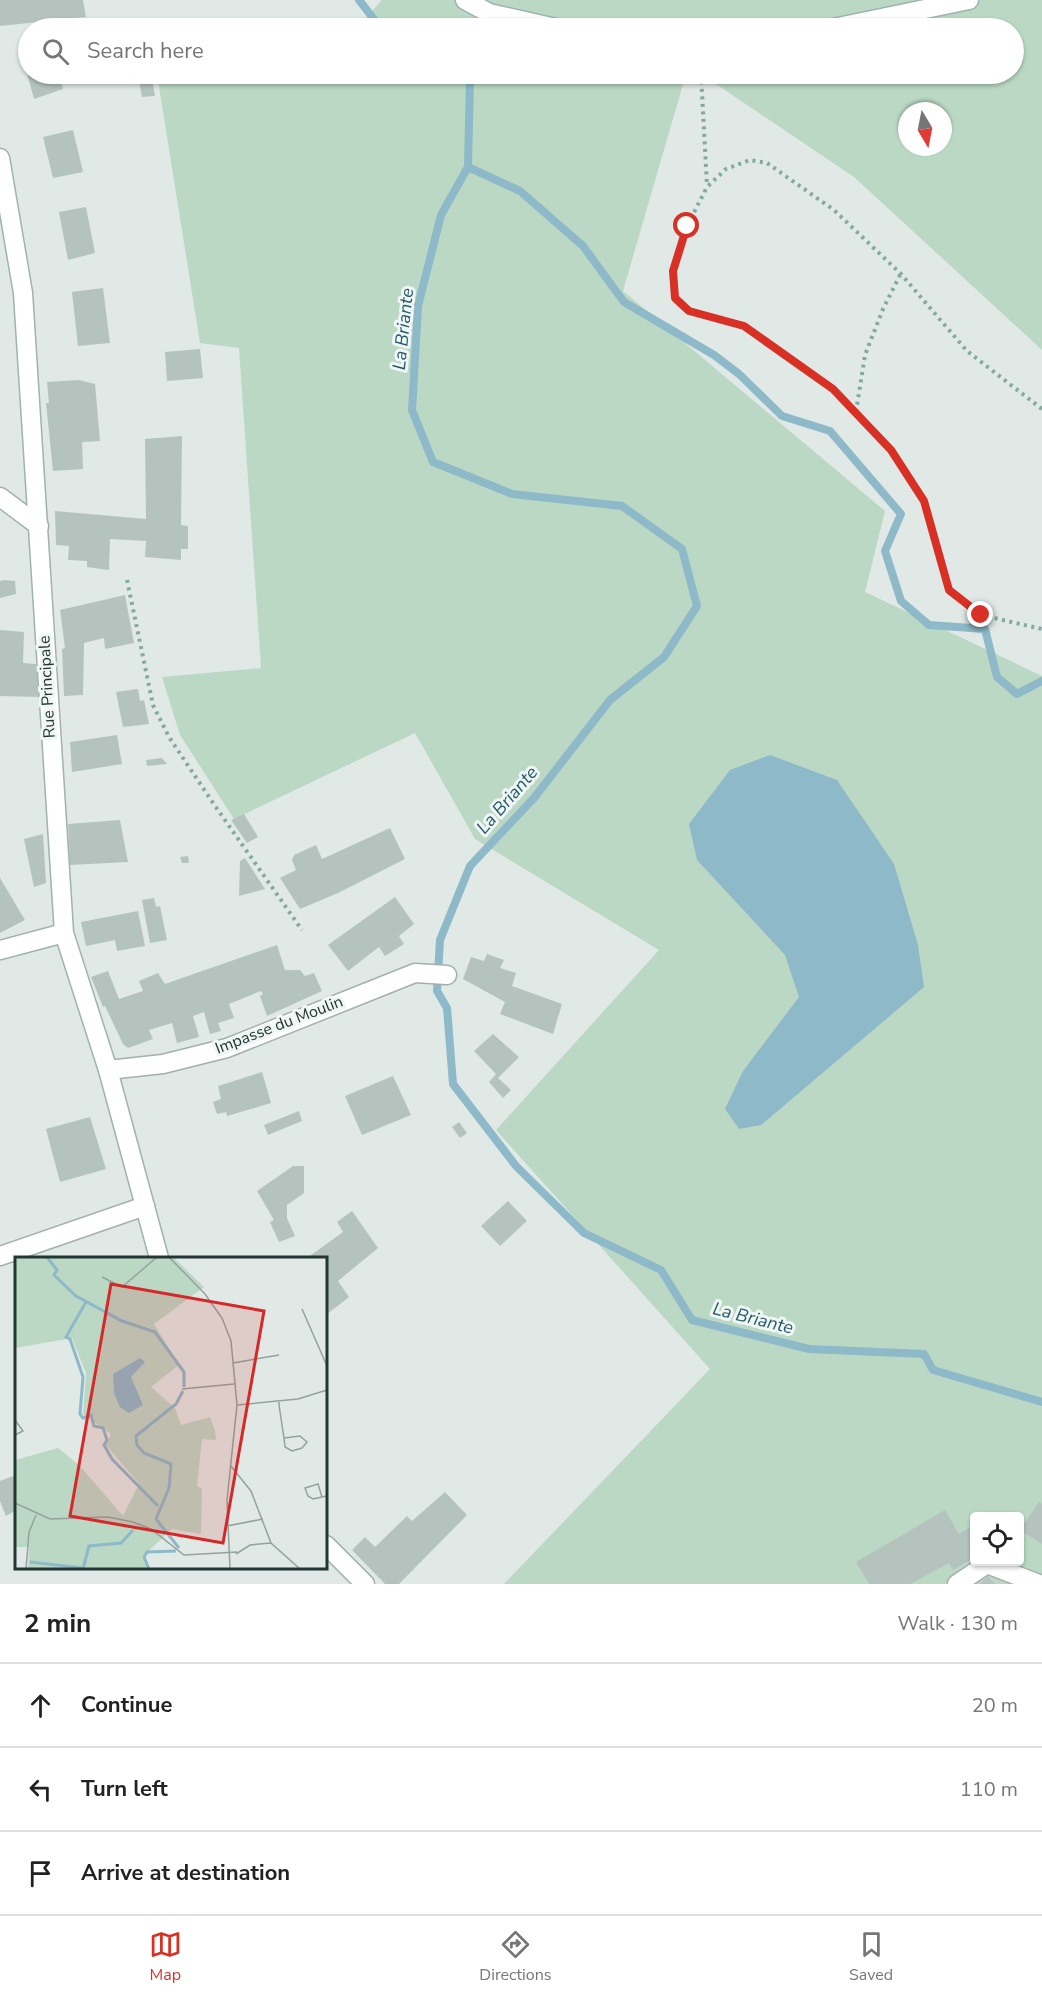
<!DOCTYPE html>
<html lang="en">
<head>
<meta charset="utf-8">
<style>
	:root { --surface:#fff; --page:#f2f2f2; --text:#222; --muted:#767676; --line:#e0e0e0; --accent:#d93025 }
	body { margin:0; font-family:"Nunito Sans",sans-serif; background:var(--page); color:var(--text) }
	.controls { position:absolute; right:18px; bottom:18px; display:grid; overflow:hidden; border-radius:6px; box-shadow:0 2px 4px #0004 }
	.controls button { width:54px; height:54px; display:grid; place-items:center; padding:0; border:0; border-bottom:2px solid var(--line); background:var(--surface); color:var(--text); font:30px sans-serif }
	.compass { position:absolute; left:898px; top:102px; width:54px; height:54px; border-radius:50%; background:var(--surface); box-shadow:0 2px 4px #0004; rotate:170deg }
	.stop { position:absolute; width:18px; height:18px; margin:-14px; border:4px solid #d93025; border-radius:50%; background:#fff }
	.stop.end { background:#d93025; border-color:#fff; box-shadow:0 2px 6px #0008 }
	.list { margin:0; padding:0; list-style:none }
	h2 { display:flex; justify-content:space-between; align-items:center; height:78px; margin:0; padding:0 24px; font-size:26px }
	h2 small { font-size:20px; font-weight:400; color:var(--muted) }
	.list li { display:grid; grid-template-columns:39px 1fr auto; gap:18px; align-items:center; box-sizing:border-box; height:84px; padding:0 24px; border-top:2px solid var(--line) }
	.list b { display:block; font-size:22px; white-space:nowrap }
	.list em { font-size:20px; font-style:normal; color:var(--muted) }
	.icon { flex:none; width:33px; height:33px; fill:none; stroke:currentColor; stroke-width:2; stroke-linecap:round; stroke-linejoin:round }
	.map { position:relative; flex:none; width:1042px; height:1584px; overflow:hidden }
	.search { position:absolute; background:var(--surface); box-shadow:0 2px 4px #0004; left:18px; right:18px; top:18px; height:66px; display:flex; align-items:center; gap:15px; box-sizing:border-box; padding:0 21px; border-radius:33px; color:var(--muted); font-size:22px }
	.sheet { height:330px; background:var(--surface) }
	nav { display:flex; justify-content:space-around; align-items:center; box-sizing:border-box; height:84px; border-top:2px solid var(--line); background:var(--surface); font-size:16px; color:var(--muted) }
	nav a { display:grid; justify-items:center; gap:3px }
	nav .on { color:var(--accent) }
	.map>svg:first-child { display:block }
</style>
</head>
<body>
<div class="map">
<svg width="1042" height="1584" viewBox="0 0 1042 1584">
	<rect width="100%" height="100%" fill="#e0e9e6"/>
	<path fill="#bbd8c5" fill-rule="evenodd" d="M382 0H1042V350L854 177 701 74H1014V28H356ZM907 111H943V147H907Z
		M157 74H686L623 291 885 511 865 592 1042 676V1584H504L710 1369 496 1130 659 950 475 839 415 733 234 819 180 735 162 677 261 668 239 348 200 343ZM974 1516H1020V1562H974Z"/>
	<path fill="#8db9c8" d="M770 755 837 780 894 864 918 945 924 987 761 1125 739 1129 725 1109 743 1071 799 997 785 955 697 860 689 824 730 770Z"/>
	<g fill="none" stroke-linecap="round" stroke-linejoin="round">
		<path stroke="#8db9c8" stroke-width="8" d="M359 0 377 23 386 28
			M459 74 470 80 468 167 441 215 418 306 412 410 433 462 512 494 622 506 682 549 697 606 664 657 610 700 534 798 470 866 440 940 437 991 447 1008 453 1084 516 1166 584 1233 661 1270 692 1320 809 1349 924 1354 933 1370 1042 1402
			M468 167 520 191 583 246 624 302 714 355 739 374 782 416 830 431 901 514 885 551 901 601 929 625 985 629 997 677 1017 694 1042 681"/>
	</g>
	<path fill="#b5c3bf" d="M0 0H83L86 17 0 26Z
		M28 49V74H59L63 89 34 99 21 51Z
		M152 79 155 96 142 97 139 80Z
		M73 130 83 172 53 178 43 137Z
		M86 207 95 253 68 260 59 212Z
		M103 288 110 343 78 346 72 292Z
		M200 349 203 378 167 381 165 352Z
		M79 380 95 384 100 441 82 442 83 469 53 471 46 403H49L47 382Z
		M182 436 181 525 188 526V549H181V560L145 557 146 541 110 539 109 570 87 567V561L68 560 69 546 56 545 55 511 146 519 145 439Z
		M5 580 15 581 16 594 0 598V581Z
		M125 595 134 643 105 649 104 638 84 643 83 695 64 696 62 649 65 648 60 610Z
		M0 630 24 632 23 663 36 664 39 697 0 696Z
		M138 689 140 701 144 700 149 724 123 727 116 692Z
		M117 735 122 764 72 772 70 742Z
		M162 758 167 764 147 766 146 760Z
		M244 814 258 837 247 843 231 820Z
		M120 820 128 862 70 865 68 824Z
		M390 828 405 859 338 893 300 909 280 878 296 870 292 860 294 855 316 845 322 859Z
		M43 834 46 883 34 887 24 839Z
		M188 856 189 863H182L180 857Z
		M245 858 265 889 239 896 240 861Z
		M0 878 25 920 0 933Z
		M395 897 414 924 399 936 404 944 385 956 379 947 348 971 328 945Z
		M154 898 156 907 160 906 167 940 150 943 142 900Z
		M138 911 145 946 117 951 115 940 86 946 81 922Z
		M277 945 285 970H300L305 976 314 973 322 991 267 1016 260 996 263 994 261 991 229 1004 234 1018 218 1023 221 1031 210 1034 204 1012 193 1016 199 1037 177 1043 172 1023 149 1030 153 1039 128 1048 123 1044 105 1006 103 1007 91 977 108 971 119 999 143 991 139 981 158 973 165 984Z
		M487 954 504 960 500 968 516 973 512 986 562 1004 553 1034 500 1014 505 1002 463 979 471 957 484 961Z
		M493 1034 519 1057 498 1078 511 1090 503 1098 489 1082 496 1074 474 1051Z
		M262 1072 271 1103 227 1116 226 1112 217 1114 213 1102 221 1099 218 1086Z
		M393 1076 411 1115 362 1135 345 1096Z
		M299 1111 302 1121 268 1135 264 1125Z
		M90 1117 106 1169 60 1182 46 1129Z
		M459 1122 467 1133 460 1138 452 1127Z
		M293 1166H304V1193L287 1205V1218L295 1236 279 1242 270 1222 274 1220 257 1191Z
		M508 1201 527 1221 500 1246 481 1226Z
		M352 1211 378 1248 338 1281 349 1297 326 1315V1258H307L343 1232 337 1222Z
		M16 1475V1510L6 1516 0 1501V1481Z
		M445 1492 467 1515 399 1584H385L352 1550 365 1537 375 1547 407 1516 412 1521Z
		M1039 1502 1042 1504V1544L1020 1530Z
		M945 1510 959 1534 974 1525V1558L953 1570 949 1563 910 1584H869L856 1562Z
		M988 1577 995 1584H979Z"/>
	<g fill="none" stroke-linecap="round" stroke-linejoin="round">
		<defs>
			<path id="street" d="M0 497 39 526
				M108 1070 163 1064 227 1048 415 973 447 975
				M0 1256 145 1206
				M957 1584 987 1564 1039 1584"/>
			<path id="secondary" d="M465 0 489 13 556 28
				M833 28 969 0
				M0 158 23 293 64 933 108 1070 159 1258
				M0 950 64 933
				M326 1545 365 1584"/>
		</defs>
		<use href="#street" stroke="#a3b0ad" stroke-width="21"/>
		<use href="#secondary" stroke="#a0b3ae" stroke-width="21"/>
		<path stroke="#84a9a1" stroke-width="4" stroke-dasharray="3 4.5" stroke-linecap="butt" d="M701 74 707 186
			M1042 409 967 351 901 274 834 210 767 163 750 160 726 169 707 187 687 226 673 271 675 298 689 311 744 326 833 389 891 450 924 501 949 590 981 615 1042 629
			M856 412 865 355 883 309 900 275
			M127 580 153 705 169 737 213 803 302 930"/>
		<use href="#street" stroke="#fff" stroke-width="18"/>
		<use href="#secondary" stroke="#fff" stroke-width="18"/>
	</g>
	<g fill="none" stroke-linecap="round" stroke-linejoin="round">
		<path stroke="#d93025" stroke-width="8" d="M687 226 673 271 675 298 689 311 744 326 833 389 891 450 924 501 949 590 981 615"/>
	</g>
	<g text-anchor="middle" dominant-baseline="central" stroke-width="6" stroke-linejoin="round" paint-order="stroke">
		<g font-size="16" fill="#223733" stroke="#eff6f3">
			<text transform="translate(47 687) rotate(-93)">Rue Principale</text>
			<text transform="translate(279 1025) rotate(-21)">Impasse du Moulin</text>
		</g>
		<g font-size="18" font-style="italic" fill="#24596b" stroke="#eff6f3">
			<text transform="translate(403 329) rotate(-84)">La Briante</text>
			<text transform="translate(507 800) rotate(-49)">La Briante</text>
			<text transform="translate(753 1318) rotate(14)">La Briante</text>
		</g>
	</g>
	<g transform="translate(15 1257)">
		<rect width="312" height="312" fill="#e0e9e6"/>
		<path d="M0 0H158L189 30 139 67 164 108 136 130 160 151 166 168 195 160 200 174 201 183 187 182 182 229 187 231 186 277 157 272 127 300 135 312H13L14 290H0V203L43 191 64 208 108 259 124 227 91 188 96 177 68 157 71 116 57 81 0 91Z" fill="#bbd8c5"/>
		<path d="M125 101 130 105 116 120 128 148 114 156 105 150 99 136 98 117Z" fill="#8db9c8"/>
		<path fill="none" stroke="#8db9c8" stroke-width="3" d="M32 0 42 13 39 18 61 39 107 64 140 75 169 115V130M71 45 51 80 55 82 68 120 65 157 68 161 76 158 79 169 88 171 92 183 89 188 97 202 143 249M164 291 141 262 154 231 156 207 129 196 122 188 121 179 161 147 168 134M15 305 68 311M68 312 74 289 106 286 118 273M134 312 129 300 132 295 161 294"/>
		<path fill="none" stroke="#94a29e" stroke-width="1.5" d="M154 0 190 37 207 61 216 84 222 148 212 243 215 312M87 20 107 30 142 0M287 52 312 109M218 106 264 98M167 132 219 127M264 145V148L269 181 270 190 277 194 287 191 292 185 285 179 269 181M222 148 283 142 312 133M0 163 8 174 0 178M215 208 236 234 256 286 285 312M307 240 303 227 290 231 293 239 298 242 307 240 312 239M0 246 35 262 93 260 118 265 136 272 169 298 222 295M212 269 248 262M221 297 235 288 256 286M11 312 14 275 21 258"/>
		<path fill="#d62828" fill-opacity="0.15" stroke="#d62828" stroke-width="3" d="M96 27 249 54 208 286 55 259Z"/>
		<rect width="312" height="312" fill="none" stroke="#223733" stroke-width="3"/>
	</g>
</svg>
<div class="controls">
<button><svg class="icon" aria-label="locate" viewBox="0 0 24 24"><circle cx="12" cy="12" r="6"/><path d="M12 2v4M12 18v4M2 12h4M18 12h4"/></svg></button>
</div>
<svg class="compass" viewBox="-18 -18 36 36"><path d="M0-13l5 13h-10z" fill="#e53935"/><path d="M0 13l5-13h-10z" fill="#767676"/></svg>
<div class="stop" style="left:687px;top:226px"></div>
<div class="stop end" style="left:981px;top:615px"></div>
<div class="search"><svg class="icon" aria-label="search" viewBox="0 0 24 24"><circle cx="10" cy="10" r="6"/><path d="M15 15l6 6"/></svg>Search here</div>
</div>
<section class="sheet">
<h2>2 min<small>Walk · 130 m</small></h2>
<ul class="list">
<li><svg class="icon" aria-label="ahead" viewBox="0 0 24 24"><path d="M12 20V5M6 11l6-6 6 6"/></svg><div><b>Continue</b></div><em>20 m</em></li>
<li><svg class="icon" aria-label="left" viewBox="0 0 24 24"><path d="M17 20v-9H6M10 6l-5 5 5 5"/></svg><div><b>Turn left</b></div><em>110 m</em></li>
<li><svg class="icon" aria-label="arrive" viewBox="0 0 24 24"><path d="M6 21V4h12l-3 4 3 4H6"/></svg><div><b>Arrive at destination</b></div></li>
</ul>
</section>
<nav>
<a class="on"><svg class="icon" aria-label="map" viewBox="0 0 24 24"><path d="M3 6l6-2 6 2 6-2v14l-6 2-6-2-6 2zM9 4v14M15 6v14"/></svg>Map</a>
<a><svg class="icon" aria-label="directions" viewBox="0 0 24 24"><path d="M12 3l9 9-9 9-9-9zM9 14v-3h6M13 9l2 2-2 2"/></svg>Directions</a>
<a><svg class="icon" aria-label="saved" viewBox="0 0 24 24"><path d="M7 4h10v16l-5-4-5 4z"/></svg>Saved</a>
</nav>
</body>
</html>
